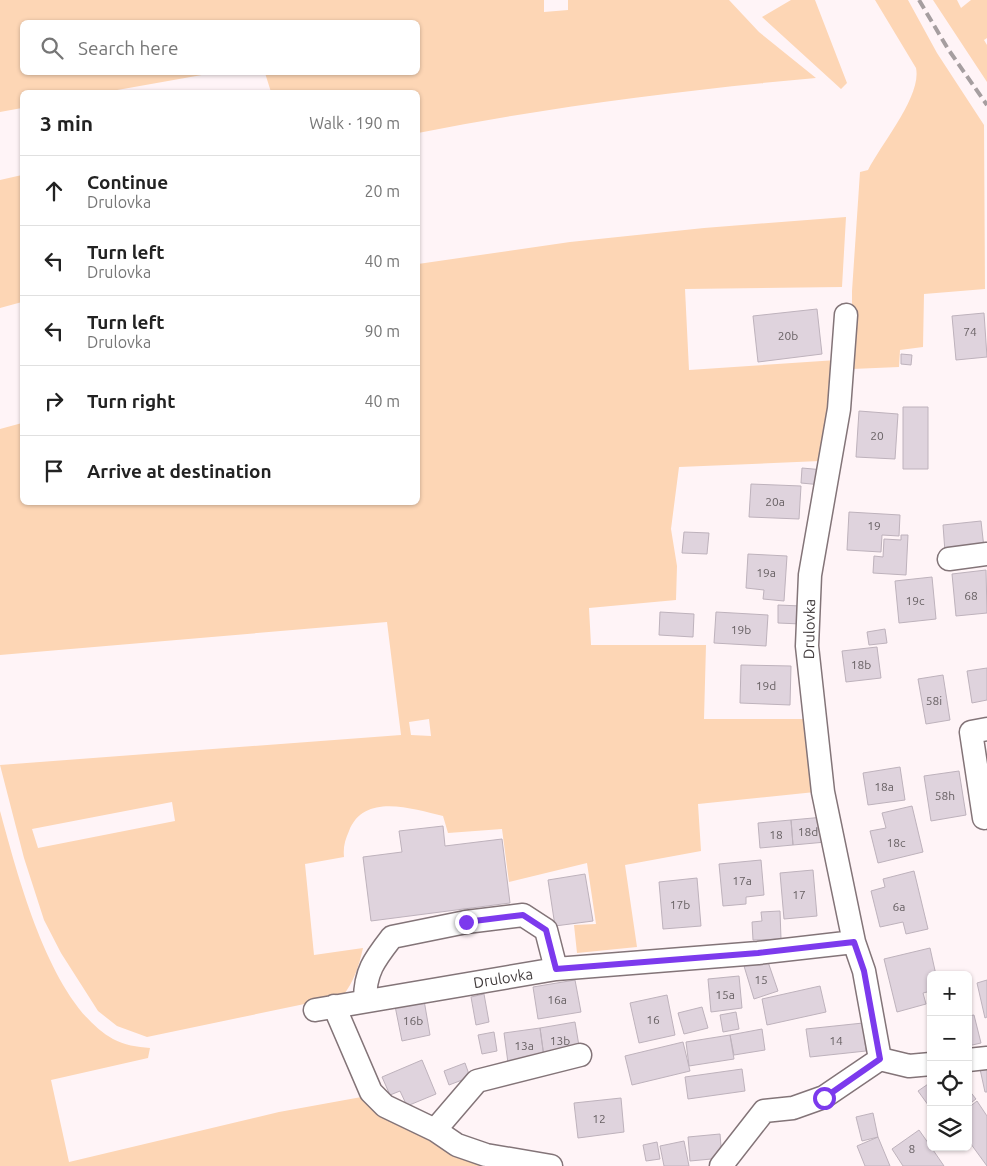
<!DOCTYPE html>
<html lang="en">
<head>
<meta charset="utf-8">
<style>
	:root { --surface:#fff; --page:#f6f6f6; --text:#222; --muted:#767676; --line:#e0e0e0 }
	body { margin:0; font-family:Ubuntu,sans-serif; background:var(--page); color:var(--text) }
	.controls { position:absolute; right:15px; bottom:15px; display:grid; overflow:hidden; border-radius:8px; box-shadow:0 1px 4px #0004 }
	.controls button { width:45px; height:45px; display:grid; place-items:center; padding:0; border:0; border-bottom:1px solid var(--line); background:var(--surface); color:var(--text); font:25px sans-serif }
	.stop { position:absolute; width:15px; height:15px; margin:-11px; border:4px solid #7c3aed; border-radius:50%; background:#fff }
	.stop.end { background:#7c3aed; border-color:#fff; box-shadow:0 1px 5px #0008 }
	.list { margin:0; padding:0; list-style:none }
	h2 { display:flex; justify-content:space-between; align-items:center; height:65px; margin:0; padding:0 20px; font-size:21px }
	h2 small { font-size:16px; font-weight:400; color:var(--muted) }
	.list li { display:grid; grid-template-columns:32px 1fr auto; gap:15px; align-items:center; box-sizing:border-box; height:70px; padding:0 20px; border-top:1px solid var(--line) }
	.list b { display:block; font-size:19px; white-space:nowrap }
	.list p { margin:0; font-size:16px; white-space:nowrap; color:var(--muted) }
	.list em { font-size:16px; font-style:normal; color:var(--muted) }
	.icon { flex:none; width:28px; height:28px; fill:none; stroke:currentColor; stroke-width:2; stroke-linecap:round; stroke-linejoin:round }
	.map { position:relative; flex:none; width:987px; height:1166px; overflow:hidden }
	.search { position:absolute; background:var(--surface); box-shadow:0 1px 4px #0004; left:20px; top:20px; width:400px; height:55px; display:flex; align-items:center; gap:12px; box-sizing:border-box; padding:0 18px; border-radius:8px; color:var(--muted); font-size:19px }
	.panel { position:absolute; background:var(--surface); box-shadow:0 1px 4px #0004; left:20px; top:90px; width:400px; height:415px; border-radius:8px }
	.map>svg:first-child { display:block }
</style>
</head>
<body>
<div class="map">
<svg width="987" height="1166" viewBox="0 0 987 1166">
	<rect width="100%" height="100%" fill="#fff4f7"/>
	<path fill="#fdd6b5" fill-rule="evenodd" d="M0 0H544V12L568 10V0H729L759 32 816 78C682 90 549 107 418 133V92H271L265 73 418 72V22H22V72L213 73 106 92H22V108L0 112Z
		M791 0H815L847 83 841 89 762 17Z
		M875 0H908L937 53 984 125 985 289 924 294 923 347 900 350 899 367 852 369V291L860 172 868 170C881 144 922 96 916 68Z
		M933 0H957L961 8 971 0H987V38L984 40 987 45V82Z
		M22 175V302L0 308V180Z
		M846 217 842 287 685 289 689 370 837 360 820 461 679 467 671 529 677 566 676 600 589 608 591 645H706L704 719H804L815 792 698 804 701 851 625 865 637 947 577 953 574 925 596 924 587 863 509 882 502 829 448 833 443 816C413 809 364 792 349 831 345 840 343 847 344 857L305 864 314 955 363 948C359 966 354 981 343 996L147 1037 117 1026 98 1011 61 953 44 920 24 858 0 765 401 735 387 622 0 655V429L22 423V502H418V264L570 242 704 228ZM429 719 431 736 411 735 409 722ZM172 802 175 821 38 848 32 829Z
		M0 811C18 876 50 1004 113 1039 124 1045 137 1047 150 1048L148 1058 51 1080 69 1162 279 1112 367 1096 508 1166H0Z"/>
	<path fill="#dfd3dd" stroke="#beb2bc" d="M817 309 822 354 758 362 753 316Z
		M984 313 987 357 956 360 952 316Z
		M901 354 912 355 911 365 901 364Z
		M903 407H928V469H903Z
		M859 411 898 414 895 459 856 457Z
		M802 468 824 470 822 485 801 483Z
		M751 484 801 486 799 519 749 517Z
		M849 512 900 515 899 536 882 535 881 552 847 550Z
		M981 521 984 548 945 552 943 525Z
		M684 532 709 533 707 554 682 553Z
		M901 535H908L906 575 873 573 874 556 883 557 884 539 901 540Z
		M748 554 787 556 784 601 763 599 764 590 746 588Z
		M986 570 987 613 956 616 952 574Z
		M932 577 936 619 899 623 895 581Z
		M778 605 801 606V624L778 623Z
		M660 612 694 614 693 637 659 635Z
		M716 612 768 615 766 646 714 643Z
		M885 629 887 643 869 645 867 632Z
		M877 647 881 678 846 682 842 651Z
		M741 665 791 666 790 705 740 703Z
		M987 668V700L972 703 967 671Z
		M943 675 950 720 926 724 918 679Z
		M900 767 905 800 868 805 863 773Z
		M959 771 966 815 931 821 924 776Z
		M912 806 923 852 878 863 870 831 886 828 882 813Z
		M824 817 826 842 793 845 791 820Z
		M791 820 793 845 760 848 758 823Z
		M443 826 445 846 502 839 510 903 371 921 363 857 402 852 399 831Z
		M761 860 764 895 746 897V904L723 906 719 864Z
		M813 870 817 916 784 919 780 873Z
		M914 871 928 929 906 934 903 922 880 927 871 891 885 887 883 879Z
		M585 874 593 921 555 926 548 880Z
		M697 878 701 926 663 929 659 882Z
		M780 911 781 939 753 940 752 922 762 921 761 912Z
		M930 948 936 975H931V991L923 993 926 1004 897 1012 884 959Z
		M767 959 778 991 754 999 744 966Z
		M739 976 742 1008 711 1012 708 979Z
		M575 980 581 1012 538 1019 533 987Z
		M987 980V1017L985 1018 977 983Z
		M820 986 826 1012 767 1025 762 999Z
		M484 994 489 1022 476 1025 471 997Z
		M667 995 675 1035 639 1043 630 1003Z
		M424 1000 430 1035 402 1041 395 1006Z
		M702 1007 708 1028 684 1034 678 1013Z
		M736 1012 739 1029 723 1032 720 1015Z
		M974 1015 981 1043 968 1046V1016Z
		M575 1022 580 1052 544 1057 540 1028Z
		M863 1023 866 1051 810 1057 806 1029Z
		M540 1028 544 1057 508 1063 504 1033Z
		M762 1029 765 1050 734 1055 730 1035Z
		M494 1032 497 1051 482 1054 478 1035Z
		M730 1035 734 1059 689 1066 686 1042Z
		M683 1042 690 1071 632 1085 625 1056Z
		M422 1060 436 1094 407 1106 400 1091 390 1095 382 1077Z
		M465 1063 470 1077 449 1085 444 1071Z
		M987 1068V1092H985L980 1069Z
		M742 1069 745 1091 688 1099 685 1077Z
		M931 1082V1109L918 1091Z
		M968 1089 976 1099 968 1105Z
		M621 1098 624 1132 578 1138 574 1103Z
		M977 1101 987 1116V1166L968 1140V1108Z
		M873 1113 878 1137 862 1141 856 1117Z
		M919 1130 931 1147 944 1166H903L892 1149Z
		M720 1134 722 1158 690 1161 688 1137Z
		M878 1137 890 1166H865L857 1146Z
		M684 1141 689 1166H664L660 1146Z
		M657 1142 660 1159 646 1161 643 1145Z"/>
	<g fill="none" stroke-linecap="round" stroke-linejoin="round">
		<defs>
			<path id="minor" d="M846 315 839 409 810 575 807 646 823 792 854 942 864 971 880 1059 909 1066 931 1064
				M949 559 987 554
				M987 729 971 732 984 818 987 817
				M365 1000C365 971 375 959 392 937L466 922 523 915 546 930 556 969
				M334 1006 371 1092 385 1106 435 1130 457 1145 486 1155 551 1166
				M315 1010 556 969 758 953 854 942
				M968 1060 987 1058
				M435 1130 477 1081 580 1055
				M721 1166 764 1111 793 1108 824 1097 880 1059"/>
		</defs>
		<use href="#minor" stroke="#837478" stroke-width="25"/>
		<use href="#minor" stroke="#fff" stroke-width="22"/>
		<path stroke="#a69ea0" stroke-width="4" stroke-dasharray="10 5" stroke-linecap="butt" d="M919 0 948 49 987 105"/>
	</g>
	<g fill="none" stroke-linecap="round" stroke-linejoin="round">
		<path stroke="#7c3aed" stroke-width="6" d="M466 922 523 915 546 930 556 969 758 953 854 942 864 971 880 1059 824 1098"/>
	</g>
	<g text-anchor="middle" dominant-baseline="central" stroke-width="4" stroke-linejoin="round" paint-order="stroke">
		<g font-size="12" fill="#686164">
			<text x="970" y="331">74</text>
			<text x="788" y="335">20b</text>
			<text x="877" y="435">20</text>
			<text x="775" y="501">20a</text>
			<text x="874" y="525">19</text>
			<text x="766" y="572">19a</text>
			<text x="971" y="595">68</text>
			<text x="915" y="600">19c</text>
			<text x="741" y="629">19b</text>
			<text x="861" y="664">18b</text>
			<text x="766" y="685">19d</text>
			<text x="934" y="700">58i</text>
			<text x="884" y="786">18a</text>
			<text x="945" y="795">58h</text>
			<text x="808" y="831">18d</text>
			<text x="776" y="834">18</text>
			<text x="896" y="842">18c</text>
			<text x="742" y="880">17a</text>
			<text x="799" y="894">17</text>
			<text x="680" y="904">17b</text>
			<text x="899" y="906">6a</text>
			<text x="761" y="979">15</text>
			<text x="725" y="994">15a</text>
			<text x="557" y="999">16a</text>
			<text x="653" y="1019">16</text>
			<text x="413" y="1020">16b</text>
			<text x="560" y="1040">13b</text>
			<text x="836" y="1040">14</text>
			<text x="524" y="1045">13a</text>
			<text x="599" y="1118">12</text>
			<text x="912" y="1148">8</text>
		</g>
		<g font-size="15" fill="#413b3c" stroke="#fff">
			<text transform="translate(809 629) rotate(-89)">Drulovka</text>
			<text transform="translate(503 978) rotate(-9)">Drulovka</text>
		</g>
	</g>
</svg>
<div class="controls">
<button>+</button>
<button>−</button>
<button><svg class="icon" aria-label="locate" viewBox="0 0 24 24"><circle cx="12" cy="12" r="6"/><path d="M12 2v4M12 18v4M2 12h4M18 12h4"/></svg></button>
<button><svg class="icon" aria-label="layers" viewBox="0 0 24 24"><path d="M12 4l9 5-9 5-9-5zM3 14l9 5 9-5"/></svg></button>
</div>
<div class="stop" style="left:824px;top:1098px"></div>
<div class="stop end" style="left:466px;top:922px"></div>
<div class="search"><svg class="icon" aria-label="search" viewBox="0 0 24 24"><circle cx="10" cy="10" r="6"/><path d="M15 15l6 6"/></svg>Search here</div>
<section class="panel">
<h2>3 min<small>Walk · 190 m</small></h2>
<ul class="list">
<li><svg class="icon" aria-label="ahead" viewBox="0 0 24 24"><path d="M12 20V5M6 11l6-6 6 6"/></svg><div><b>Continue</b><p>Drulovka</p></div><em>20 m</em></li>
<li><svg class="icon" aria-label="left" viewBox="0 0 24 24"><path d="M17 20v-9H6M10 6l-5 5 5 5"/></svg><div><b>Turn left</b><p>Drulovka</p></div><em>40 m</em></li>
<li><svg class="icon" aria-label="left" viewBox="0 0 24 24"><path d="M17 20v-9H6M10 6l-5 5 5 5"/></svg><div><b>Turn left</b><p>Drulovka</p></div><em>90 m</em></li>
<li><svg class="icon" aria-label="right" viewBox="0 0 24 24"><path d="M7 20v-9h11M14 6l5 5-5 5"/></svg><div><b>Turn right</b></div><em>40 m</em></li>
<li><svg class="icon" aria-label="arrive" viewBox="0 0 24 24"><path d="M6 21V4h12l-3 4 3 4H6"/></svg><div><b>Arrive at destination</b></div></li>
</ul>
</section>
</div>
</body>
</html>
